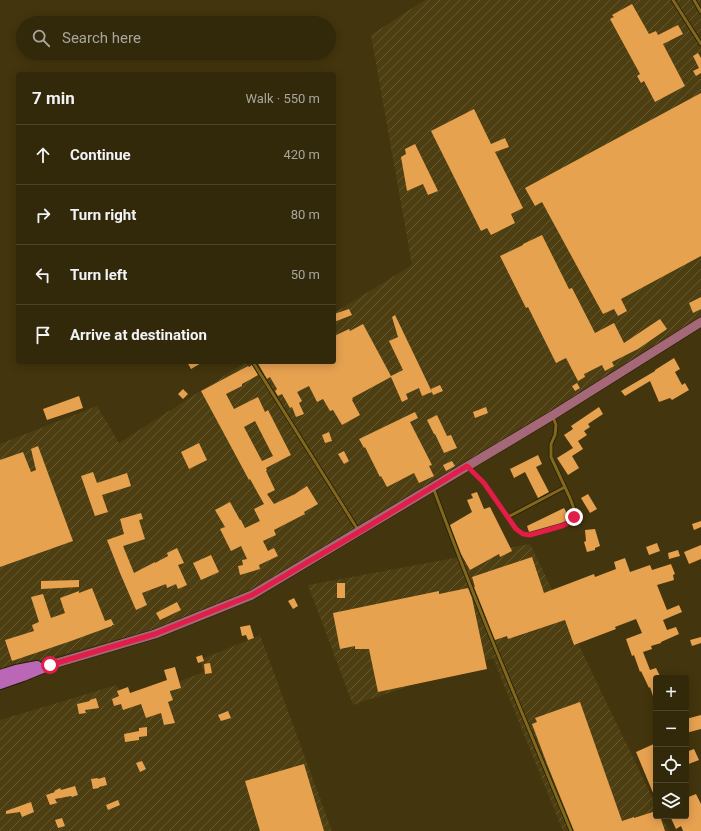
<!DOCTYPE html>
<html lang="en">
<head>
<meta charset="utf-8">
<style>
	:root { --surface:#32280a; --page:#3a3013; --text:#f1f3f6; --muted:#a8a69c; --line:#4d442b }
	body { margin:0; font-family:Roboto,sans-serif; background:var(--page); color:var(--text) }
	.controls { position:absolute; right:12px; bottom:12px; display:grid; overflow:hidden; border-radius:4px; box-shadow:0 2px 10px #0003 }
	.controls button { width:36px; height:36px; display:grid; place-items:center; padding:0; border:0; border-bottom:1px solid var(--line); background:var(--surface); color:var(--text); font:20px sans-serif }
	.stop { position:absolute; width:12px; height:12px; margin:-9px; border:3px solid #e11d48; border-radius:50%; background:#fff }
	.stop.end { background:#e11d48; border-color:#fff; box-shadow:0 1px 4px #0008 }
	.list { margin:0; padding:0; list-style:none }
	h2 { display:flex; justify-content:space-between; align-items:center; height:52px; margin:0; padding:0 16px; font-size:17px }
	h2 small { font-size:13px; font-weight:400; color:var(--muted) }
	.list li { display:grid; grid-template-columns:26px 1fr auto; gap:12px; align-items:center; box-sizing:border-box; height:60px; padding:0 16px; border-top:1px solid var(--line) }
	.list b { display:block; font-size:15px; white-space:nowrap }
	.list em { font-size:13px; font-style:normal; color:var(--muted) }
	.icon { flex:none; width:22px; height:22px; fill:none; stroke:currentColor; stroke-width:2; stroke-linecap:round; stroke-linejoin:round }
	.map { position:relative; flex:none; width:701px; height:831px; overflow:hidden }
	.search { position:absolute; background:var(--surface); box-shadow:0 2px 10px #0003; left:16px; top:16px; width:320px; height:44px; display:flex; align-items:center; gap:10px; box-sizing:border-box; padding:0 14px; border-radius:22px; color:var(--muted); font-size:15px }
	.panel { position:absolute; background:var(--surface); box-shadow:0 2px 10px #0003; left:16px; top:72px; width:320px; height:292px; border-radius:4px }
	.map>svg:first-child { display:block }
</style>
</head>
<body>
<div class="map">
<svg width="701" height="831" viewBox="0 0 701 831">
	<defs>
		<pattern id="industrial-furrows" width="10" height="10" patternUnits="userSpaceOnUse"><rect width="10" height="10" fill="#4e3f12"/><path d="M-1 1l2-2M0 10L10 0M9 11l2-2" fill="none" stroke="#675a32"/></pattern>
	</defs>
	<rect width="100%" height="100%" fill="#43350d"/>
	<path fill="url(#industrial-furrows)" d="M425 0H701V322L252 595 184 621 0 672V444L97 406 119 443 246 362H334V313L412 265 371 35Z
		M530 544 656 805V816H661L669 831H563L493 658 353 705 308 585Z
		M260 635 332 831H0V720L117 685 123 703 204 672 200 660Z"/>
	<path fill="#e7a250" fill-rule="evenodd" d="M632 4 649 34 656 31 658 35 678 25 683 34 663 44 685 86 655 102 644 81 641 83 637 76 640 74 610 19 614 17 612 15Z
		M698 53 701 58V73L696 76 693 71 699 68 693 56Z
		M701 93V256L621 299 627 311 618 316 614 309 603 314 542 202 535 206 525 188Z
		M474 109 491 144 505 138 509 147 495 152 523 208 511 214 515 223 491 235 487 228 481 231 431 131Z
		M415 144 438 191 428 195 423 184 407 191 401 157 406 154 405 149Z
		M542 235 569 289 572 288 595 333 614 323 624 343 660 319 667 329 638 349 612 362 614 366 605 371 602 365 584 374 585 377 578 381 566 358 556 363 528 307 526 308 500 256 523 245V244Z
		M701 297V309L693 313 689 303Z
		M349 309 352 315 334 322V314Z
		M395 315 432 392 422 396 419 388 406 394 408 399 402 402 391 377 352 398 353 399 352 400 360 415 342 425 333 410 330 411 323 399 317 402 309 386 297 392 302 401 299 403 304 414 296 417 292 407 290 408 282 394 278 396 275 391 277 389 270 377 267 379 257 362H334V336L349 329 350 331 363 324 391 376 403 370 389 341 398 337 392 317Z
		M674 358 680 369 675 372 682 385 685 383 689 390 672 400 670 398 659 402 650 381 625 396 621 391 655 371V370Z
		M187 362H203L191 369Z
		M252 365 258 375 242 384V386L226 394 234 409 258 397 265 412 268 410 291 455 266 468 267 470 266 471 275 490 267 494 274 504 295 494 307 486 318 504 304 512 305 514 274 530 276 535 263 541 268 551 274 548 278 556 259 565 260 569 240 575 238 566 243 565 242 560 247 559 241 546 231 551 220 529 225 527 215 510 230 502 240 520H241L245 528 260 521 254 509 264 504 250 479 249 480 201 391 248 366 249 367ZM255 421 273 456 262 461 244 427Z
		M577 383 580 388 575 391 572 386Z
		M440 385 443 391 433 395 431 389Z
		M183 389 188 394 183 399 178 394Z
		M79 396 83 408 47 420 43 409Z
		M486 407 488 413 475 418 473 412Z
		M599 407 603 414 588 424 590 427 584 431 587 435 578 441 583 449 572 456 579 468 568 475 557 458 573 448 564 435 573 429 571 426Z
		M415 412 418 418 410 422 432 465 429 466 434 476 419 483 414 473 387 487 381 476 380 477 365 447 364 448 359 439Z
		M437 415 447 436 451 435 457 448 444 453 435 434H434L427 420Z
		M329 432 332 441 325 443 322 435Z
		M199 443 207 460 189 469 181 452Z
		M38 446 73 541 0 567V460L23 452 31 472 36 470 31 449Z
		M344 451 349 461 344 464 338 454Z
		M538 455 542 464 536 467 549 492 538 498 525 472 514 478 510 469Z
		M452 461 455 466 446 471 443 465Z
		M93 472 97 483 127 473 131 486 102 495 108 512 95 516 81 476Z
		M477 492 484 509 490 507 512 551 500 557 499 554 470 570 461 554 450 525 472 512 467 500 473 498 471 494Z
		M588 494 597 509 590 513 581 498Z
		M564 508 569 517 565 519 566 521 561 523 529 532 527 526Z
		M141 513 143 519 139 520 145 539 123 546 134 573 155 562V563L168 556 167 553 177 548 184 563 178 565 187 585 178 589 176 584 167 588 166 584 142 593 147 605 136 610 120 573 107 540 124 534 120 519Z
		M701 521V527L694 530 692 524Z
		M595 529 600 546 595 548V550L587 552 584 542 586 541 585 530Z
		M657 543 660 551 649 555 646 547Z
		M701 545V559L689 564 684 552Z
		M678 550 680 556 669 559 668 553Z
		M211 555 219 572 201 580 193 563Z
		M532 557 544 593 594 574 595 577 616 569 614 562 625 558 630 572 650 565 652 570 671 564 675 574 673 575 674 580 657 585 667 610 679 605 682 612 663 620 667 630 676 627 679 634 661 642V643L651 646 652 649 643 652 650 670 656 668 661 678H656V702H655L650 687 649 688 641 671 640 672 634 655 632 656 626 639 642 633 636 619 615 627 616 629 574 645 565 620 508 639 507 636 495 640 474 587H475L472 577Z
		M79 580V587L41 589V581Z
		M337 583H345V598H337Z
		M92 588 105 621 111 619 114 625H112V626L71 641 12 661 5 640 34 631 32 625 39 622 31 597 43 594 51 618 65 613 60 598 79 591V593Z
		M468 588 472 598 487 669 378 692 369 649H355V646L340 649 333 613 439 591V594Z
		M294 598 298 606 293 609 288 601Z
		M177 602 181 610 160 620 156 613Z
		M250 625 254 638 248 640 246 635 242 636 240 627Z
		M701 637V643L692 646 690 640Z
		M202 655 204 661 198 663 196 657Z
		M210 663 212 673 205 674 204 664Z
		M175 667 181 688 170 691V692L173 700 168 702 175 723 164 725 161 713 146 718 141 704 123 710 121 704 114 706 112 699 119 696 117 691 128 687 130 693 150 686 167 680 164 670Z
		M96 698 99 708 85 710 86 713 79 714 77 704 90 701V700Z
		M580 702 622 821 634 817V818L656 811V816H660L665 831H574L547 764 532 724 537 722 535 718Z
		M228 711 231 718 221 721 218 715Z
		M701 715V729L686 733V719Z
		M147 727V736L139 737V740L125 742 124 734 139 731V728Z
		M656 743V800L636 752Z
		M694 749 699 760 686 765V752Z
		M142 761 146 769 140 772 136 763Z
		M304 764 324 831H260L245 781Z
		M105 777 107 785 99 787V788L93 789 91 779 98 778V779Z
		M75 786 78 795 72 797 71 796 55 799 57 803 50 805 46 795 55 792 54 791 60 788 61 790Z
		M696 794 701 804V831H683L681 826 676 829 670 816H686V798Z
		M118 800 120 805 108 810 106 805Z
		M31 802 34 812 22 817 20 812 6 814V811Z
		M62 818 65 826 58 828 55 820Z"/>
	<g fill="none" stroke-linecap="round" stroke-linejoin="round">
		<defs>
			<path id="lane" d="M673 0 701 44
				M694 0 701 12
				M253 362 358 530
				M469 467 484 483 516 529 523 534 530 535 562 526 570 522 574 517V509L570 498 551 457V444L555 435 556 425 553 417
				M433 487C475 603 524 717 571 831
				M508 517 565 487"/>
			<path id="primary" d="M50 665 155 634 252 595 553 415 701 322"/>
			<path id="highway" d="M0 675 16 670 37 666
				M0 684 23 676 50 665"/>
		</defs>
		<use href="#lane" stroke="#251d06" stroke-width="4.5"/>
		<use href="#primary" stroke="#251d06" stroke-width="10"/>
		<use href="#highway" stroke="#251d06" stroke-width="12"/>
		<use href="#lane" stroke="#82681c" stroke-width="3"/>
		<use href="#primary" stroke="#a46878" stroke-width="9"/>
		<use href="#highway" stroke="#ba68b5" stroke-width="10"/>
	</g>
	<g fill="none" stroke-linecap="round" stroke-linejoin="round">
		<path stroke="#e11d48" stroke-width="5" d="M50 665 155 634 252 595 359 532 467 466 484 483 516 529 523 534 530 535 562 526 570 522 574 517"/>
	</g>
</svg>
<div class="controls">
<button>+</button>
<button>−</button>
<button><svg class="icon" aria-label="locate" viewBox="0 0 24 24"><circle cx="12" cy="12" r="6"/><path d="M12 2v4M12 18v4M2 12h4M18 12h4"/></svg></button>
<button><svg class="icon" aria-label="layers" viewBox="0 0 24 24"><path d="M12 4l9 5-9 5-9-5zM3 14l9 5 9-5"/></svg></button>
</div>
<div class="stop" style="left:50px;top:665px"></div>
<div class="stop end" style="left:574px;top:517px"></div>
<div class="search"><svg class="icon" aria-label="search" viewBox="0 0 24 24"><circle cx="10" cy="10" r="6"/><path d="M15 15l6 6"/></svg>Search here</div>
<section class="panel">
<h2>7 min<small>Walk · 550 m</small></h2>
<ul class="list">
<li><svg class="icon" aria-label="ahead" viewBox="0 0 24 24"><path d="M12 20V5M6 11l6-6 6 6"/></svg><div><b>Continue</b></div><em>420 m</em></li>
<li><svg class="icon" aria-label="right" viewBox="0 0 24 24"><path d="M7 20v-9h11M14 6l5 5-5 5"/></svg><div><b>Turn right</b></div><em>80 m</em></li>
<li><svg class="icon" aria-label="left" viewBox="0 0 24 24"><path d="M17 20v-9H6M10 6l-5 5 5 5"/></svg><div><b>Turn left</b></div><em>50 m</em></li>
<li><svg class="icon" aria-label="arrive" viewBox="0 0 24 24"><path d="M6 21V4h12l-3 4 3 4H6"/></svg><div><b>Arrive at destination</b></div></li>
</ul>
</section>
</div>
</body>
</html>
